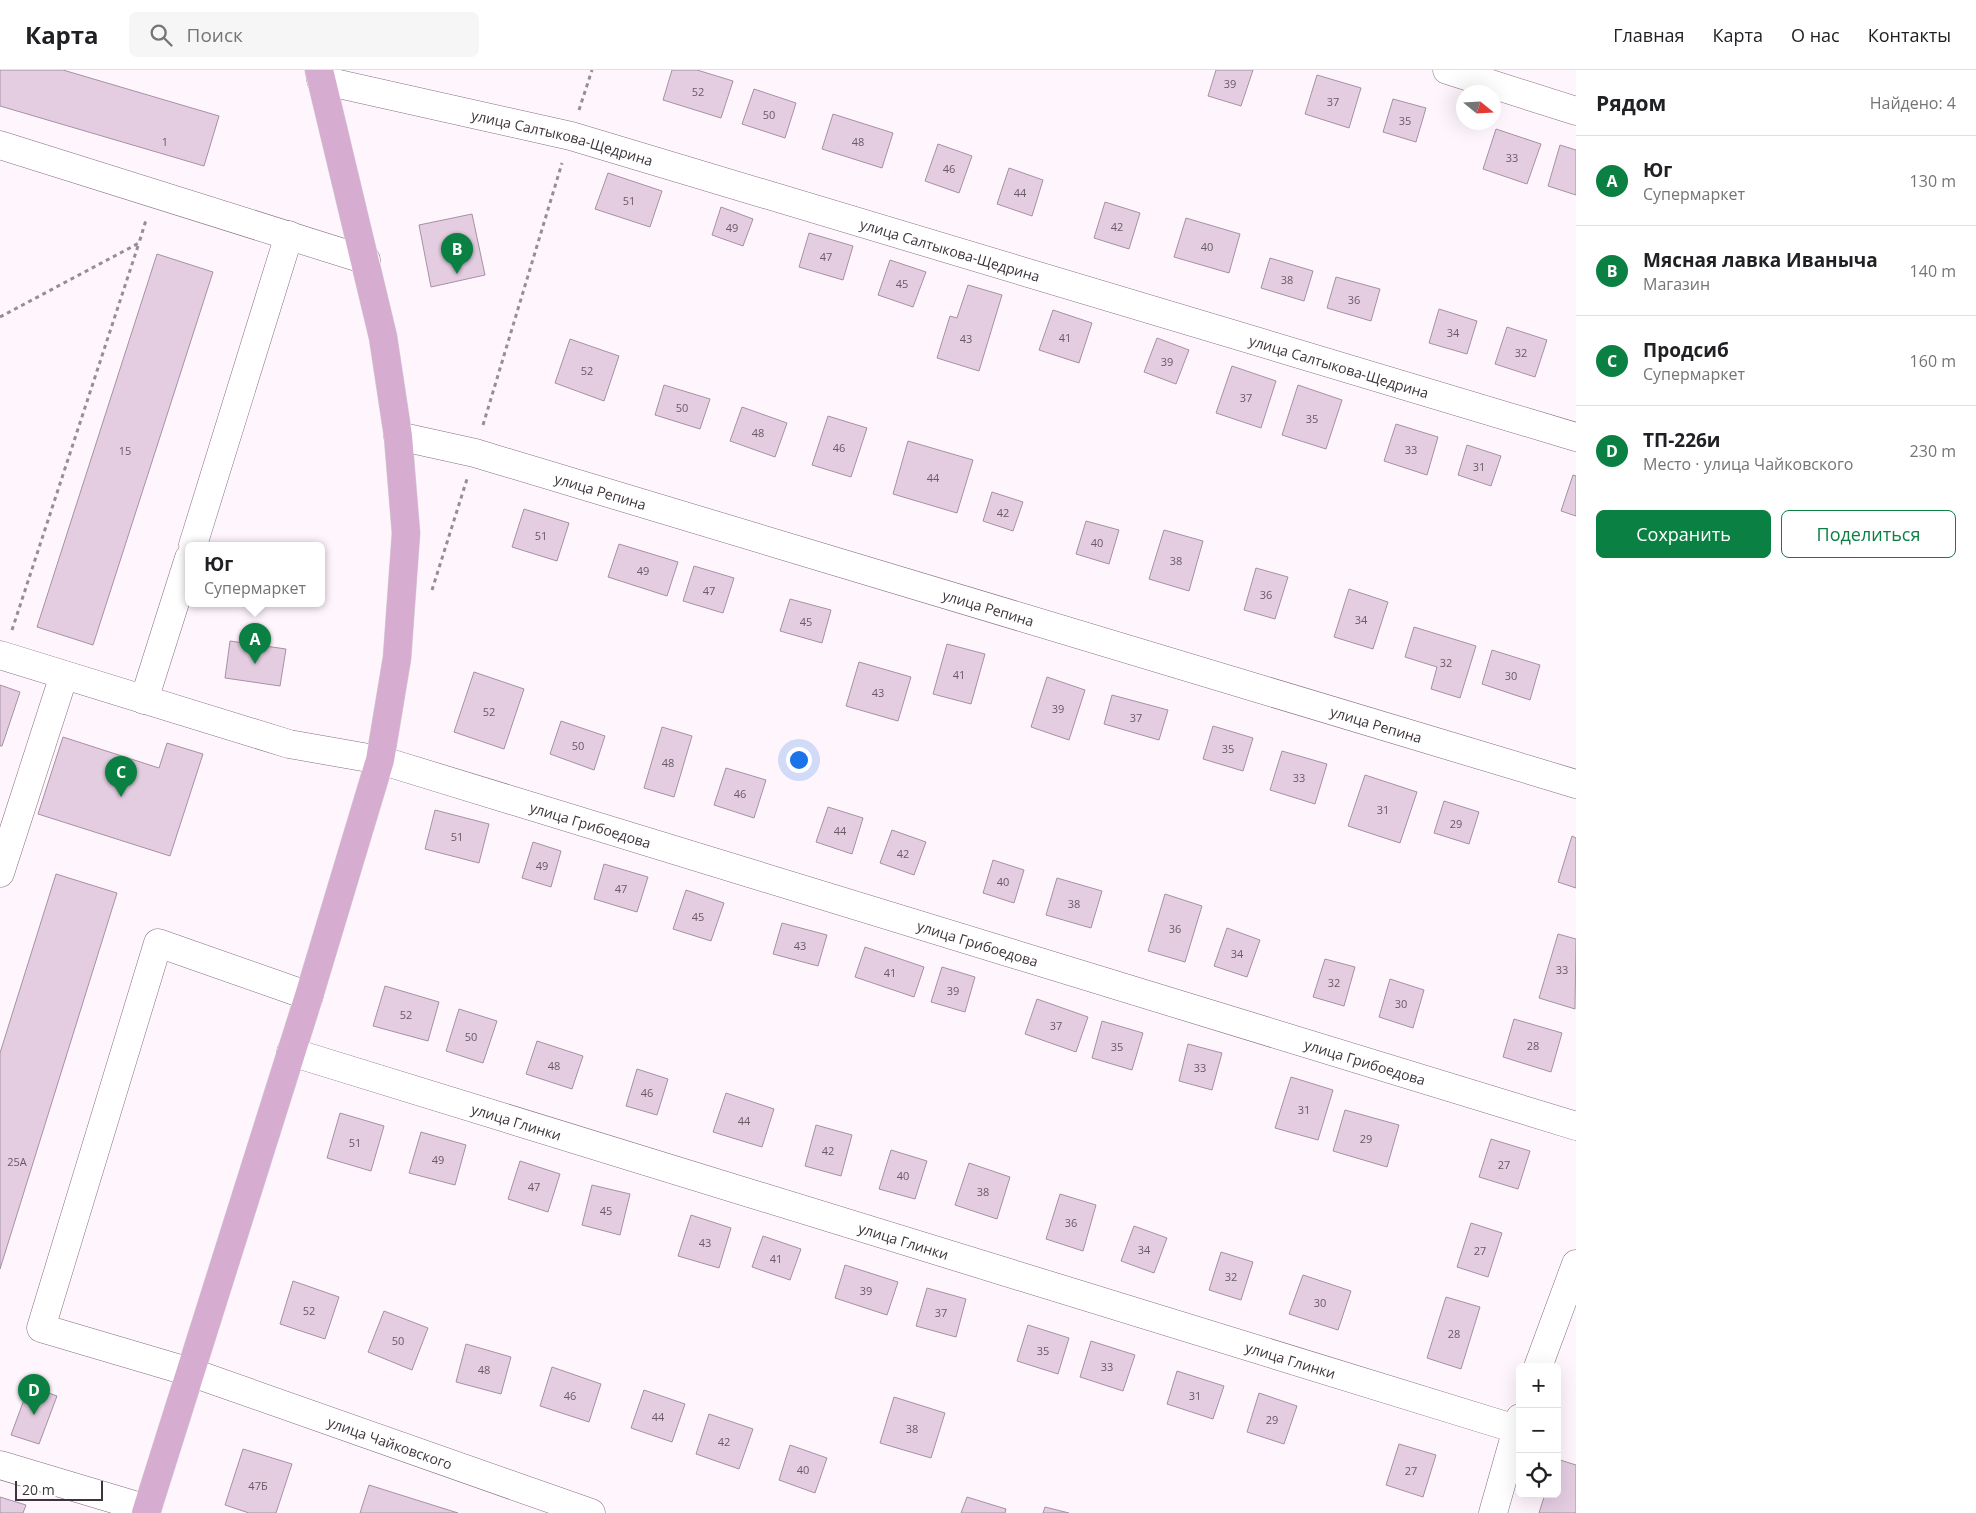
<!DOCTYPE html>
<html lang="ru">
<head>
<meta charset="utf-8">
<style>
	:root { --surface:#fff; --page:#f6f6f6; --text:#202124; --muted:#757577; --line:#e0e0e0; --accent:#0b8043 }
	body { margin:0; font-family:"Open Sans",sans-serif; background:var(--page); color:var(--text) }
	.controls { position:absolute; right:15px; bottom:15px; display:grid; overflow:hidden; border-radius:8px; box-shadow:0 5px 20px #0002 }
	.controls button { width:45px; height:45px; display:grid; place-items:center; padding:0; border:0; border-bottom:1px solid var(--line); background:var(--surface); color:var(--text); font:25px sans-serif }
	.compass { position:absolute; left:1456px; top:15px; width:45px; height:45px; border-radius:50%; background:var(--surface); box-shadow:0 5px 20px #0002; rotate:108deg }
	.scale { position:absolute; left:15px; bottom:12px; width:88px; box-sizing:border-box; padding-left:5px; border:2px solid #3d343c; border-top:0; font-size:14px; line-height:18px; white-space:nowrap; color:#3d343c; -webkit-text-stroke:4px #fff; paint-order:stroke }
	.you { position:absolute; left:798px; top:689px; width:18px; height:18px; margin:-12px; border:4px solid #fff; border-radius:50%; background:#1a73e8; box-shadow:0 0 0 8px #1a73e833 }
	.badge { display:grid; place-items:center; width:32px; height:32px; border-radius:50%; background:var(--accent); color:#fff; font-size:16px; font-weight:700 }
	.pin { position:absolute; translate:-50% -41px; filter:drop-shadow(0 1px 2px #0008) }
	.pin::after { content:''; position:absolute; top:26px; width:18px; height:15px; background:inherit; clip-path:polygon(0 0,100% 0,50% 100%) }
	.popup { position:absolute; left:185px; top:472px; width:140px; height:65px; box-sizing:border-box; display:grid; place-content:center; border-radius:8px; background:var(--surface); filter:drop-shadow(0 1px 4px #0005); font-size:16px; white-space:nowrap; color:var(--muted) }
	.popup b { font-size:19px; color:var(--text) }
	.popup::after { content:''; position:absolute; left:50%; top:100%; margin-left:-10px; border:10px solid transparent; border-top-color:var(--surface) }
	.list { margin:0; padding:0; list-style:none }
	h2 { display:flex; justify-content:space-between; align-items:center; height:65px; margin:0; padding:0 20px; font-size:21px }
	h2 small { font-size:16px; font-weight:400; color:var(--muted) }
	.list li { display:grid; grid-template-columns:32px 1fr auto; gap:15px; align-items:center; box-sizing:border-box; height:90px; padding:0 20px; border-top:1px solid var(--line) }
	.list b { display:block; font-size:19px; white-space:nowrap }
	.list p { margin:0; font-size:16px; white-space:nowrap; color:var(--muted) }
	.list em { font-size:16px; font-style:normal; color:var(--muted) }
	.actions { display:flex; gap:10px; padding:15px 20px }
	.actions a { flex:1; padding:11px 0; border:1px solid var(--accent); border-radius:8px; text-align:center; font-size:18px; color:var(--accent) }
	.actions .main { background:var(--accent); color:#fff }
	.icon { flex:none; width:28px; height:28px; fill:none; stroke:currentColor; stroke-width:2; stroke-linecap:round; stroke-linejoin:round }
	.map { position:relative; flex:none; width:1576px; height:1443px; overflow:hidden }
	header { display:flex; align-items:center; gap:30px; box-sizing:border-box; height:70px; padding:0 25px; background:var(--surface); border-bottom:1px solid var(--line) }
	header strong { font-size:24px }
	nav { display:flex; gap:28px; margin-inline-start:auto; font-size:18px }
	.search { width:350px; height:45px; background:var(--page); display:flex; align-items:center; gap:12px; box-sizing:border-box; padding:0 18px; border-radius:8px; color:var(--muted); font-size:19px }
	main { display:flex }
	aside { flex:1; background:var(--surface) }
	.map>svg:first-child { display:block }
</style>
</head>
<body>
<header>
<strong>Карта</strong>
<div class="search"><svg class="icon" aria-label="search" viewBox="0 0 24 24"><circle cx="10" cy="10" r="6"/><path d="M15 15l6 6"/></svg>Поиск</div>
<nav><a>Главная</a><a>Карта</a><a>О нас</a><a>Контакты</a></nav>
</header>
<main>
<div class="map">
<svg width="1576" height="1443" viewBox="0 0 1576 1443">
	<rect width="100%" height="100%" fill="#fff5fd"/>
	<path fill="#e4cde1" stroke="#a691a3" d="M0 0H63L219 46 204 96 0 36Z
		M672 0H697L733 11 721 48 663 30Z
		M1216 0H1253L1241 36 1208 26Z
		M1317 5 1361 18 1349 58 1305 44Z
		M754 19 796 33 785 68 742 54Z
		M1393 29 1426 38 1416 72 1383 62Z
		M833 44 893 63 882 98 822 79Z
		M1496 59 1541 74 1527 114 1483 99Z
		M938 74 972 86 959 123 925 111Z
		M1560 75 1576 80V125L1548 116Z
		M1009 98 1043 110 1032 146 997 134Z
		M608 103 662 121 650 157 595 139Z
		M1105 132 1140 143 1129 179 1094 168Z
		M721 137 753 149 743 176 712 165Z
		M472 144 485 205 431 217 419 155Z
		M1186 148 1240 164 1229 203 1174 187Z
		M809 163 853 176 843 210 799 197Z
		M157 184 213 202 93 575 37 557Z
		M1270 188 1313 201 1304 231 1261 218Z
		M890 190 926 202 913 237 878 225Z
		M1336 207 1380 219 1371 251 1327 238Z
		M968 215 1002 225 979 301 937 288 950 246 957 248Z
		M1439 239 1477 251 1467 284 1429 273Z
		M1053 240 1092 253 1079 293 1039 280Z
		M1507 257 1547 270 1535 307 1495 294Z
		M1157 268 1189 280 1176 314 1144 302Z
		M570 269 619 286 604 331 555 313Z
		M1232 296 1276 311 1261 358 1216 343Z
		M664 315 710 329 700 359 655 345Z
		M1298 315 1342 330 1326 379 1282 365Z
		M742 337 787 353 775 387 730 371Z
		M828 346 867 358 851 407 812 395Z
		M1396 354 1438 367 1427 405 1384 391Z
		M908 371 973 390 957 443 893 424Z
		M1467 375 1501 386 1491 416 1458 405Z
		M1573 405 1576 406V446L1561 441Z
		M992 422 1023 432 1013 461 983 451Z
		M524 439 569 453 557 491 512 477Z
		M1086 451 1119 460 1109 494 1076 484Z
		M1164 460 1203 471 1189 521 1149 509Z
		M619 474 678 492 667 526 608 507Z
		M694 496 734 508 723 543 683 531Z
		M1256 498 1288 507 1275 549 1244 540Z
		M1349 519 1388 532 1373 579 1334 567Z
		M790 529 831 540 822 573 780 561Z
		M1414 557 1476 576 1460 628 1431 619 1437 597 1405 587Z
		M230 571 286 579 280 616 225 608Z
		M947 574 985 584 971 634 933 624Z
		M1492 580 1540 595 1530 630 1482 614Z
		M859 592 911 607 898 651 846 636Z
		M474 602 524 619 504 679 454 662Z
		M1047 607 1085 620 1069 670 1031 657Z
		M0 615 20 622 2 676H0Z
		M1112 625 1168 640 1159 670 1104 654Z
		M561 651 605 666 594 700 550 684Z
		M1213 656 1253 668 1243 701 1203 689Z
		M662 657 692 666 674 727 644 718Z
		M63 667 159 698 167 673 203 684 170 786 38 744Z
		M1282 681 1327 694 1315 734 1270 720Z
		M726 698 766 710 754 748 714 735Z
		M1365 705 1417 722 1400 773 1348 756Z
		M1444 731 1479 742 1469 774 1434 763Z
		M828 737 863 748 852 784 816 772Z
		M435 740 489 754 479 793 425 779Z
		M892 760 926 772 914 805 880 793Z
		M1572 766 1576 768V818L1558 812Z
		M533 772 561 781 551 817 522 808Z
		M993 790 1024 800 1014 833 983 823Z
		M604 794 648 807 637 842 594 829Z
		M56 804 117 823 0 1199V983Z
		M1057 808 1102 821 1091 858 1046 845Z
		M686 820 724 833 711 871 673 859Z
		M1165 824 1202 836 1185 892 1148 881Z
		M782 853 827 865 818 896 773 884Z
		M1227 858 1260 870 1247 907 1214 896Z
		M1558 864 1576 869 1575 939 1539 928Z
		M865 877 924 897 914 927 855 907Z
		M1325 889 1355 897 1344 936 1313 927Z
		M942 897 975 907 965 942 931 932Z
		M1390 909 1424 920 1413 958 1379 947Z
		M385 916 439 932 428 971 373 956Z
		M1037 929 1088 947 1076 982 1025 964Z
		M459 939 497 951 483 993 446 981Z
		M1514 949 1562 963 1551 1002 1503 987Z
		M1102 951 1143 963 1132 1000 1092 988Z
		M537 971 583 986 572 1019 526 1004Z
		M1188 974 1222 983 1212 1020 1179 1011Z
		M637 999 668 1009 657 1045 626 1036Z
		M1291 1007 1333 1020 1318 1070 1275 1058Z
		M726 1023 774 1039 762 1077 713 1062Z
		M1345 1040 1399 1055 1387 1097 1333 1081Z
		M340 1043 384 1056 371 1101 327 1088Z
		M816 1055 852 1065 841 1106 805 1096Z
		M421 1062 466 1075 455 1115 409 1103Z
		M1491 1069 1530 1081 1518 1119 1479 1107Z
		M891 1080 927 1091 915 1129 879 1119Z
		M520 1091 560 1104 548 1142 508 1129Z
		M969 1093 1010 1107 997 1149 955 1135Z
		M592 1115 630 1124 620 1165 582 1155Z
		M1060 1124 1096 1135 1083 1181 1046 1169Z
		M691 1145 731 1158 719 1198 678 1186Z
		M1471 1153 1502 1163 1488 1207 1457 1197Z
		M1134 1156 1167 1168 1154 1203 1121 1191Z
		M763 1166 801 1179 790 1210 752 1197Z
		M1221 1182 1253 1192 1241 1230 1209 1220Z
		M845 1195 898 1212 887 1245 835 1228Z
		M1303 1205 1351 1221 1338 1260 1289 1244Z
		M293 1211 339 1227 325 1269 280 1254Z
		M927 1218 966 1229 956 1267 916 1256Z
		M1446 1227 1480 1237 1461 1299 1427 1288Z
		M384 1241 428 1258 412 1300 368 1282Z
		M1028 1255 1069 1268 1058 1304 1017 1291Z
		M1091 1271 1135 1285 1123 1321 1080 1307Z
		M466 1274 511 1287 501 1324 456 1312Z
		M552 1297 601 1314 589 1352 540 1336Z
		M1177 1301 1224 1316 1213 1349 1167 1334Z
		M29 1316 57 1326 39 1374 11 1365Z
		M644 1320 685 1334 672 1372 631 1358Z
		M1259 1323 1297 1336 1284 1374 1247 1362Z
		M894 1327 945 1343 931 1388 880 1373Z
		M709 1344 753 1359 739 1399 696 1384Z
		M1399 1374 1436 1385 1423 1427 1386 1415Z
		M790 1375 827 1388 815 1423 779 1410Z
		M243 1379 292 1394 276 1443H249L225 1435Z
		M1557 1389 1576 1395V1443H1539L1545 1424H1557Z
		M369 1415 458 1443H360Z
		M0 1427 26 1435 23 1443H0Z
		M967 1427 1006 1439 1005 1443H961Z
		M1045 1437 1069 1443H1043Z"/>
	<g fill="none" stroke-linecap="round" stroke-linejoin="round">
		<defs>
			<g id="minor">
				<path d="M1447 0 1576 41"/>
				<path id="s1" d="M321 10 571 66 1576 367"/>
				<path d="M0 75 366 190"/>
				<path id="s2" d="M398 366 475 383 1576 714"/>
				<path d="M193 475 289 165"/>
				<path id="s3" d="M0 585 289 674 380 690 1576 1056"/>
				<path d="M144 630 189 488"/>
				<path d="M0 803 64 605"/>
				<path id="s4" d="M309 926 158 873 41 1258 190 1302 591 1443"/>
				<path id="s5" d="M291 982 1516 1359"/>
				<path d="M1538 1297 1576 1194"/>
				<path d="M0 1395 147 1439"/>
				<path d="M1493 1443 1520 1348"/>
			</g>
			<path id="major" d="M146 1443 309 926 380 690 397 588 406 463 398 366 383 267 319 0"/>
		</defs>
		<use href="#minor" stroke="#836f80" stroke-width="29"/>
		<use href="#major" stroke="#d8d6d8" stroke-width="29"/>
		<path stroke="#968d95" stroke-width="3" stroke-dasharray="4 4" stroke-linecap="butt" d="M579 40 592 0
			M0 247 139 173 146 150
			M483 355 562 93
			M432 520 467 409
			M12 560 139 173"/>
		<use href="#minor" stroke="#fff" stroke-width="28"/>
		<use href="#major" stroke="#d6add1" stroke-width="28"/>
	</g>
	<g text-anchor="middle" dominant-baseline="central" stroke-width="5" stroke-linejoin="round" paint-order="stroke">
		<g font-size="11" fill="#675a65">
			<text x="1230" y="13">39</text>
			<text x="698" y="21">52</text>
			<text x="1333" y="31">37</text>
			<text x="769" y="44">50</text>
			<text x="1405" y="50">35</text>
			<text x="165" y="71">1</text>
			<text x="858" y="71">48</text>
			<text x="1512" y="87">33</text>
			<text x="949" y="98">46</text>
			<text x="1020" y="122">44</text>
			<text x="629" y="130">51</text>
			<text x="1117" y="156">42</text>
			<text x="732" y="157">49</text>
			<text x="1207" y="176">40</text>
			<text x="826" y="186">47</text>
			<text x="1287" y="209">38</text>
			<text x="902" y="213">45</text>
			<text x="1354" y="229">36</text>
			<text x="1453" y="262">34</text>
			<text x="1065" y="267">41</text>
			<text x="966" y="268">43</text>
			<text x="1521" y="282">32</text>
			<text x="1167" y="291">39</text>
			<text x="587" y="300">52</text>
			<text x="1246" y="327">37</text>
			<text x="682" y="337">50</text>
			<text x="1312" y="348">35</text>
			<text x="758" y="362">48</text>
			<text x="839" y="377">46</text>
			<text x="1411" y="379">33</text>
			<text x="125" y="380">15</text>
			<text x="1479" y="396">31</text>
			<text x="933" y="407">44</text>
			<text x="1003" y="442">42</text>
			<text x="541" y="465">51</text>
			<text x="1097" y="472">40</text>
			<text x="1176" y="490">38</text>
			<text x="643" y="500">49</text>
			<text x="709" y="520">47</text>
			<text x="1266" y="524">36</text>
			<text x="1361" y="549">34</text>
			<text x="806" y="551">45</text>
			<text x="1446" y="592">32</text>
			<text x="959" y="604">41</text>
			<text x="1511" y="605">30</text>
			<text x="878" y="622">43</text>
			<text x="1058" y="638">39</text>
			<text x="489" y="641">52</text>
			<text x="1136" y="647">37</text>
			<text x="578" y="675">50</text>
			<text x="1228" y="678">35</text>
			<text x="668" y="692">48</text>
			<text x="1299" y="707">33</text>
			<text x="740" y="723">46</text>
			<text x="1383" y="739">31</text>
			<text x="1456" y="753">29</text>
			<text x="840" y="760">44</text>
			<text x="457" y="766">51</text>
			<text x="903" y="783">42</text>
			<text x="542" y="795">49</text>
			<text x="1003" y="811">40</text>
			<text x="621" y="818">47</text>
			<text x="1074" y="833">38</text>
			<text x="698" y="846">45</text>
			<text x="1175" y="858">36</text>
			<text x="800" y="875">43</text>
			<text x="1237" y="883">34</text>
			<text x="1562" y="899">33</text>
			<text x="890" y="902">41</text>
			<text x="1334" y="912">32</text>
			<text x="953" y="920">39</text>
			<text x="1401" y="933">30</text>
			<text x="406" y="944">52</text>
			<text x="1056" y="955">37</text>
			<text x="471" y="966">50</text>
			<text x="1533" y="975">28</text>
			<text x="1117" y="976">35</text>
			<text x="554" y="995">48</text>
			<text x="1200" y="997">33</text>
			<text x="647" y="1022">46</text>
			<text x="1304" y="1039">31</text>
			<text x="744" y="1050">44</text>
			<text x="1366" y="1068">29</text>
			<text x="355" y="1072">51</text>
			<text x="828" y="1080">42</text>
			<text x="438" y="1089">49</text>
			<text x="17" y="1091">25А</text>
			<text x="1504" y="1094">27</text>
			<text x="903" y="1105">40</text>
			<text x="534" y="1116">47</text>
			<text x="983" y="1121">38</text>
			<text x="606" y="1140">45</text>
			<text x="1071" y="1152">36</text>
			<text x="705" y="1172">43</text>
			<text x="1144" y="1179">34</text>
			<text x="1480" y="1180">27</text>
			<text x="776" y="1188">41</text>
			<text x="1231" y="1206">32</text>
			<text x="866" y="1220">39</text>
			<text x="1320" y="1232">30</text>
			<text x="309" y="1240">52</text>
			<text x="941" y="1242">37</text>
			<text x="1454" y="1263">28</text>
			<text x="398" y="1270">50</text>
			<text x="1043" y="1280">35</text>
			<text x="1107" y="1296">33</text>
			<text x="484" y="1299">48</text>
			<text x="570" y="1325">46</text>
			<text x="1195" y="1325">31</text>
			<text x="658" y="1346">44</text>
			<text x="1272" y="1349">29</text>
			<text x="912" y="1358">38</text>
			<text x="724" y="1371">42</text>
			<text x="803" y="1399">40</text>
			<text x="1411" y="1400">27</text>
			<text x="258" y="1415">47Б</text>
		</g>
		<g font-size="14" fill="#3d343c" stroke="#fff">
			<text stroke="none"><textPath href="#s1" startOffset="248">улица Салтыкова-Щедрина</textPath></text>
			<text stroke="none"><textPath href="#s1" startOffset="652">улица Салтыкова-Щедрина</textPath></text>
			<text stroke="none"><textPath href="#s1" startOffset="1058">улица Салтыкова-Щедрина</textPath></text>
			<text stroke="none"><textPath href="#s2" startOffset="210">улица Репина</textPath></text>
			<text stroke="none"><textPath href="#s2" startOffset="615">улица Репина</textPath></text>
			<text stroke="none"><textPath href="#s2" startOffset="1020">улица Репина</textPath></text>
			<text stroke="none"><textPath href="#s3" startOffset="615">улица Грибоедова</textPath></text>
			<text stroke="none"><textPath href="#s3" startOffset="1020">улица Грибоедова</textPath></text>
			<text stroke="none"><textPath href="#s3" startOffset="1425">улица Грибоедова</textPath></text>
			<text stroke="none"><textPath href="#s5" startOffset="236">улица Глинки</textPath></text>
			<text stroke="none"><textPath href="#s5" startOffset="641">улица Глинки</textPath></text>
			<text stroke="none"><textPath href="#s5" startOffset="1046">улица Глинки</textPath></text>
			<text stroke="none"><textPath href="#s4" startOffset="930">улица Чайковского</textPath></text>
		</g>
	</g>
</svg>
<div class="controls">
<button>+</button>
<button>−</button>
<button><svg class="icon" aria-label="locate" viewBox="0 0 24 24"><circle cx="12" cy="12" r="6"/><path d="M12 2v4M12 18v4M2 12h4M18 12h4"/></svg></button>
</div>
<svg class="compass" viewBox="-18 -18 36 36"><path d="M0-13l5 13h-10z" fill="#e53935"/><path d="M0 13l5-13h-10z" fill="#757577"/></svg>
<div class="scale">20 m</div>
<div class="you"></div>
<div class="pin badge" style="left:255px;top:594px">A</div>
<div class="popup"><b>Юг</b>Супермаркет</div>
<div class="pin badge" style="left:457px;top:204px">B</div>
<div class="pin badge" style="left:121px;top:727px">C</div>
<div class="pin badge" style="left:34px;top:1345px">D</div>
</div>
<aside>
<h2>Рядом<small>Найдено: 4</small></h2>
<ul class="list">
<li><span class="badge">A</span><div><b>Юг</b><p>Супермаркет</p></div><em>130 m</em></li>
<li><span class="badge">B</span><div><b>Мясная лавка Иваныча</b><p>Магазин</p></div><em>140 m</em></li>
<li><span class="badge">C</span><div><b>Продсиб</b><p>Супермаркет</p></div><em>160 m</em></li>
<li><span class="badge">D</span><div><b>ТП-226и</b><p>Место · улица Чайковского</p></div><em>230 m</em></li>
</ul>
<div class="actions"><a class="main">Сохранить</a><a>Поделиться</a></div>
</aside>
</main>
</body>
</html>
